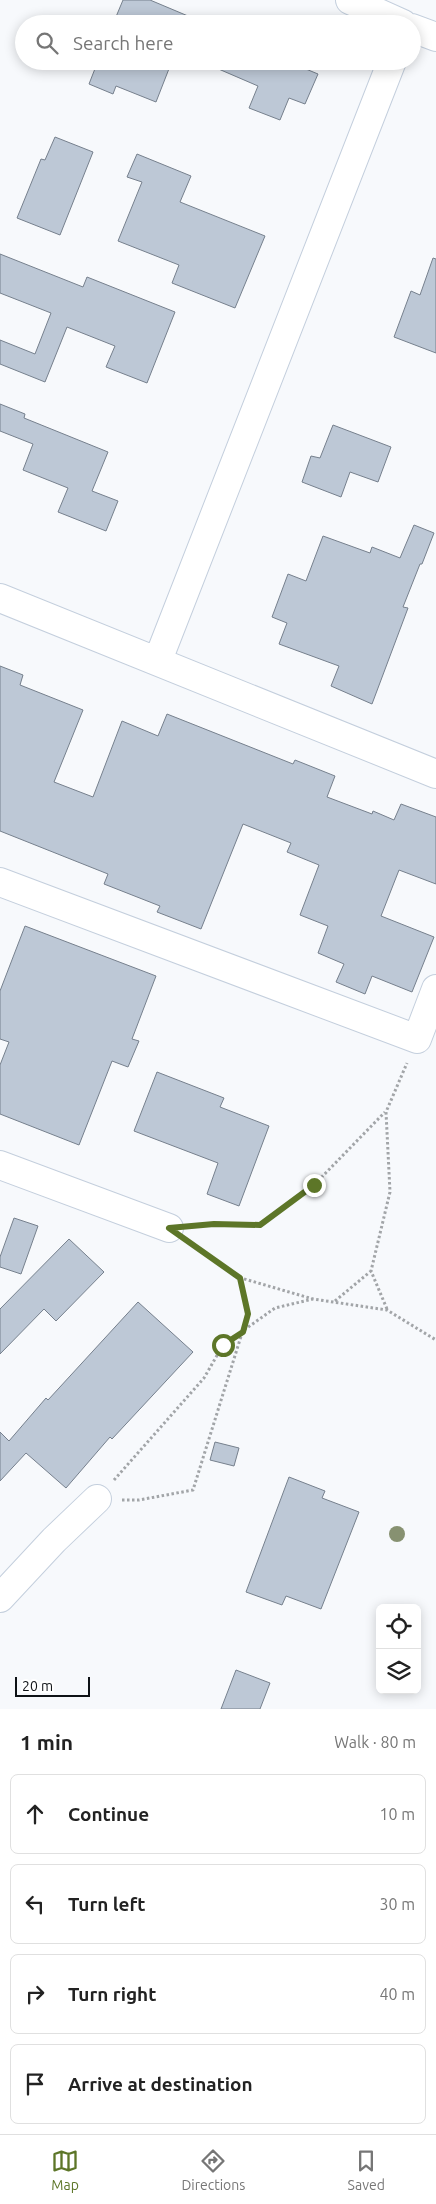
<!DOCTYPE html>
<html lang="en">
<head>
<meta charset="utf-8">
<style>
	:root { --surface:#fff; --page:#f2f2f2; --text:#222; --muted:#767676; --line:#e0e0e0; --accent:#5d7628 }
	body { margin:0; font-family:Ubuntu,sans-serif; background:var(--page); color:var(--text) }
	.controls { position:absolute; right:15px; bottom:15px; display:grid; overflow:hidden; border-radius:8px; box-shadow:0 2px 12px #0003 }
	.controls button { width:45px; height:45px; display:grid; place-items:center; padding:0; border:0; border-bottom:1px solid var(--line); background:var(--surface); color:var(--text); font:25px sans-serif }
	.scale { position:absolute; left:15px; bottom:12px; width:75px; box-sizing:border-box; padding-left:5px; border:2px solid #0e1216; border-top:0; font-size:14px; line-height:18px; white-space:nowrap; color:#0e1216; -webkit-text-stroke:4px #fff; paint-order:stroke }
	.stop { position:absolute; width:15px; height:15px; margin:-11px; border:4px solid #5d7628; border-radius:50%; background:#fff }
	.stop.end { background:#5d7628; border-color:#fff; box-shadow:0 1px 5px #0008 }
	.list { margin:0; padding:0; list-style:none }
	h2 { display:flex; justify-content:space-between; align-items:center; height:65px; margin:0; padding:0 20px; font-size:21px }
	h2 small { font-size:16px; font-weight:400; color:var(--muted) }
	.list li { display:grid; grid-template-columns:32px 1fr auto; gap:15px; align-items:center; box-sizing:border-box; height:80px; margin:0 10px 10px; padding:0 10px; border:1px solid var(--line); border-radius:8px }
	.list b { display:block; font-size:19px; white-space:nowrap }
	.list em { font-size:16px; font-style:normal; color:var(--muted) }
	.icon { flex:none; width:28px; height:28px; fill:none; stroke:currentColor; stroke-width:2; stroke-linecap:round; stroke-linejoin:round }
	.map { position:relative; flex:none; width:436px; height:1709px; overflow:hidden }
	.search { position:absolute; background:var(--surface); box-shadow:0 2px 12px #0003; left:15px; right:15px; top:15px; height:55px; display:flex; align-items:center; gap:12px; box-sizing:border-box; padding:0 18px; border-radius:28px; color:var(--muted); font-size:19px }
	.sheet { height:425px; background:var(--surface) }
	nav { display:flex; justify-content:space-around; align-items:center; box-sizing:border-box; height:70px; border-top:1px solid var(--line); background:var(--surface); font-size:14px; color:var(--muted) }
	nav a { display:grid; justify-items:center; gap:2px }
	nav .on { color:var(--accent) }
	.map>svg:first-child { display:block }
</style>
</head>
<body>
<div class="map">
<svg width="436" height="1709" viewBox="0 0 436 1709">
	<rect width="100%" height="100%" fill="#f7f9fc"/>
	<path fill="#bdc8d6" stroke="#76808d" d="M123 0H150L207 24H113Z
		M98 61H172L156 102 116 86 113 94 89 84Z
		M200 61H303L301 67 318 74 305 104 289 98 280 120 249 108 258 86Z
		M55 137 93 152 60 235 17 218 41 159 45 160Z
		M137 154 191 176 180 202 265 236 235 308 172 283 179 265 118 241 142 182 127 177Z
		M0 254 83 287 87 277 175 312 147 383 106 367 115 346 67 327 45 382 0 364V340L35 354 51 313 0 293Z
		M433 258 436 259V353L394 337 411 291 420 295Z
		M0 404 25 414 24 418 108 452 92 491 118 501 106 531 58 512 68 488 23 470 33 444 0 431Z
		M333 425 391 447 378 482 350 472 341 497 302 482 311 456 320 458Z
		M414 525 434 533 422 564H420L403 607 408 608 372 704 331 686 339 666 279 644 287 623 272 617 288 574 306 581 323 536 370 553 372 547 400 558Z
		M0 666 23 675 20 685 83 710 54 782 93 797 122 721 158 736 167 714 293 764 295 760 335 776 327 797 372 814 373 811 394 820 401 804 436 817V884L399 870 381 916 434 937 412 992 372 976 365 994 336 982 344 964 318 953 328 926 300 915 319 865 287 852 291 843 243 824 201 929 157 912 160 906 104 884 108 874 0 831Z
		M25 926 156 976 132 1039 139 1041 128 1067 112 1061 79 1145 0 1114V1065L9 1042 0 1039V991Z
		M157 1072 224 1098 220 1107 269 1126 239 1206 207 1194 218 1163 134 1131Z
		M14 1218 38 1226 21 1274 0 1267V1257Z
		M69 1239 104 1272 56 1321 44 1309 0 1354V1309Z
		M138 1302 193 1352 112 1439 110 1437 66 1488 26 1453 0 1481V1432L9 1441 46 1398 48 1400Z
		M215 1442 239 1448 234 1466 210 1460Z
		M289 1477 325 1491 322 1498 359 1512 321 1609 286 1596 282 1605 246 1592Z
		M236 1670 270 1683 260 1709H221Z"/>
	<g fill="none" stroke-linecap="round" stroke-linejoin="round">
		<defs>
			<path id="minor" d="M350 0 403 24
				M412 28 436 37
				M0 598 436 774
				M158 660 392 61
				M0 882 417 1039 436 989
				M0 1165 169 1228
				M0 1598 54 1540 97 1499"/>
		</defs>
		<use href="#minor" stroke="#c4cfdd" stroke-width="30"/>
		<path stroke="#a2a5a8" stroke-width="3" stroke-dasharray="2.5 2.5" stroke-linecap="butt" d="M193 1226 214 1223 260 1225 314 1185 385 1112
			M190 1243 241 1278 313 1299 387 1310 436 1340
			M335 1301 371 1271
			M387 1309 371 1271 390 1192 386 1112 407 1063
			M114 1480 204 1378 223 1345 275 1308 313 1299
			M122 1500H139L193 1490 248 1314 241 1278"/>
		<use href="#minor" stroke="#fff" stroke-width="28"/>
	</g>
	<circle fill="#879171" cx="397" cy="1534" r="8"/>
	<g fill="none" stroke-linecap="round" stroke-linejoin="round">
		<path stroke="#5d7628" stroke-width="6" d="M223 1345 243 1332 248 1314 240 1278 169 1228 214 1224 260 1225 314 1185"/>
	</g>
</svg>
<div class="controls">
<button><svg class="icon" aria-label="locate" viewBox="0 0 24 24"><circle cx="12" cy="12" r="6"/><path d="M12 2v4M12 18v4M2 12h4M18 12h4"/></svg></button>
<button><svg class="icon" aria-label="layers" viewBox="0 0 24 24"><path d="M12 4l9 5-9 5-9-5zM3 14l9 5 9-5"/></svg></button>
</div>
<div class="scale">20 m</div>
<div class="stop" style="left:223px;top:1345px"></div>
<div class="stop end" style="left:314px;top:1185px"></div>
<div class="search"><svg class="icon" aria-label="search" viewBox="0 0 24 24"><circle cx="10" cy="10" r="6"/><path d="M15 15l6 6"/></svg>Search here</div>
</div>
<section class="sheet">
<h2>1 min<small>Walk · 80 m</small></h2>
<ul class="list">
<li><svg class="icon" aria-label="ahead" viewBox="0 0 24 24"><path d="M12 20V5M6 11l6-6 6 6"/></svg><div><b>Continue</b></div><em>10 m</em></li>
<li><svg class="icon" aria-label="left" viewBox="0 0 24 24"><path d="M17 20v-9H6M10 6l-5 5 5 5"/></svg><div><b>Turn left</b></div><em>30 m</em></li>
<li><svg class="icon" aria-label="right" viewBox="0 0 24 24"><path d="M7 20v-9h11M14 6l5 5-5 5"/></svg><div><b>Turn right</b></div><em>40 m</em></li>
<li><svg class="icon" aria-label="arrive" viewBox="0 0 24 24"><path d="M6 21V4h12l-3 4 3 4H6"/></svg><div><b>Arrive at destination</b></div></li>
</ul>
</section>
<nav>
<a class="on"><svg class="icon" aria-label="map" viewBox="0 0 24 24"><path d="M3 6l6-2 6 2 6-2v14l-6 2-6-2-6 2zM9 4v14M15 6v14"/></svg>Map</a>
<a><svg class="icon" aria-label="directions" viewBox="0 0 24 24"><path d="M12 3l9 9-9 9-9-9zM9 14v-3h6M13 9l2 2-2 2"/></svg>Directions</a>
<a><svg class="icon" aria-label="saved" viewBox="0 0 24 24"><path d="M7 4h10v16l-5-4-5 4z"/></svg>Saved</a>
</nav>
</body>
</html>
